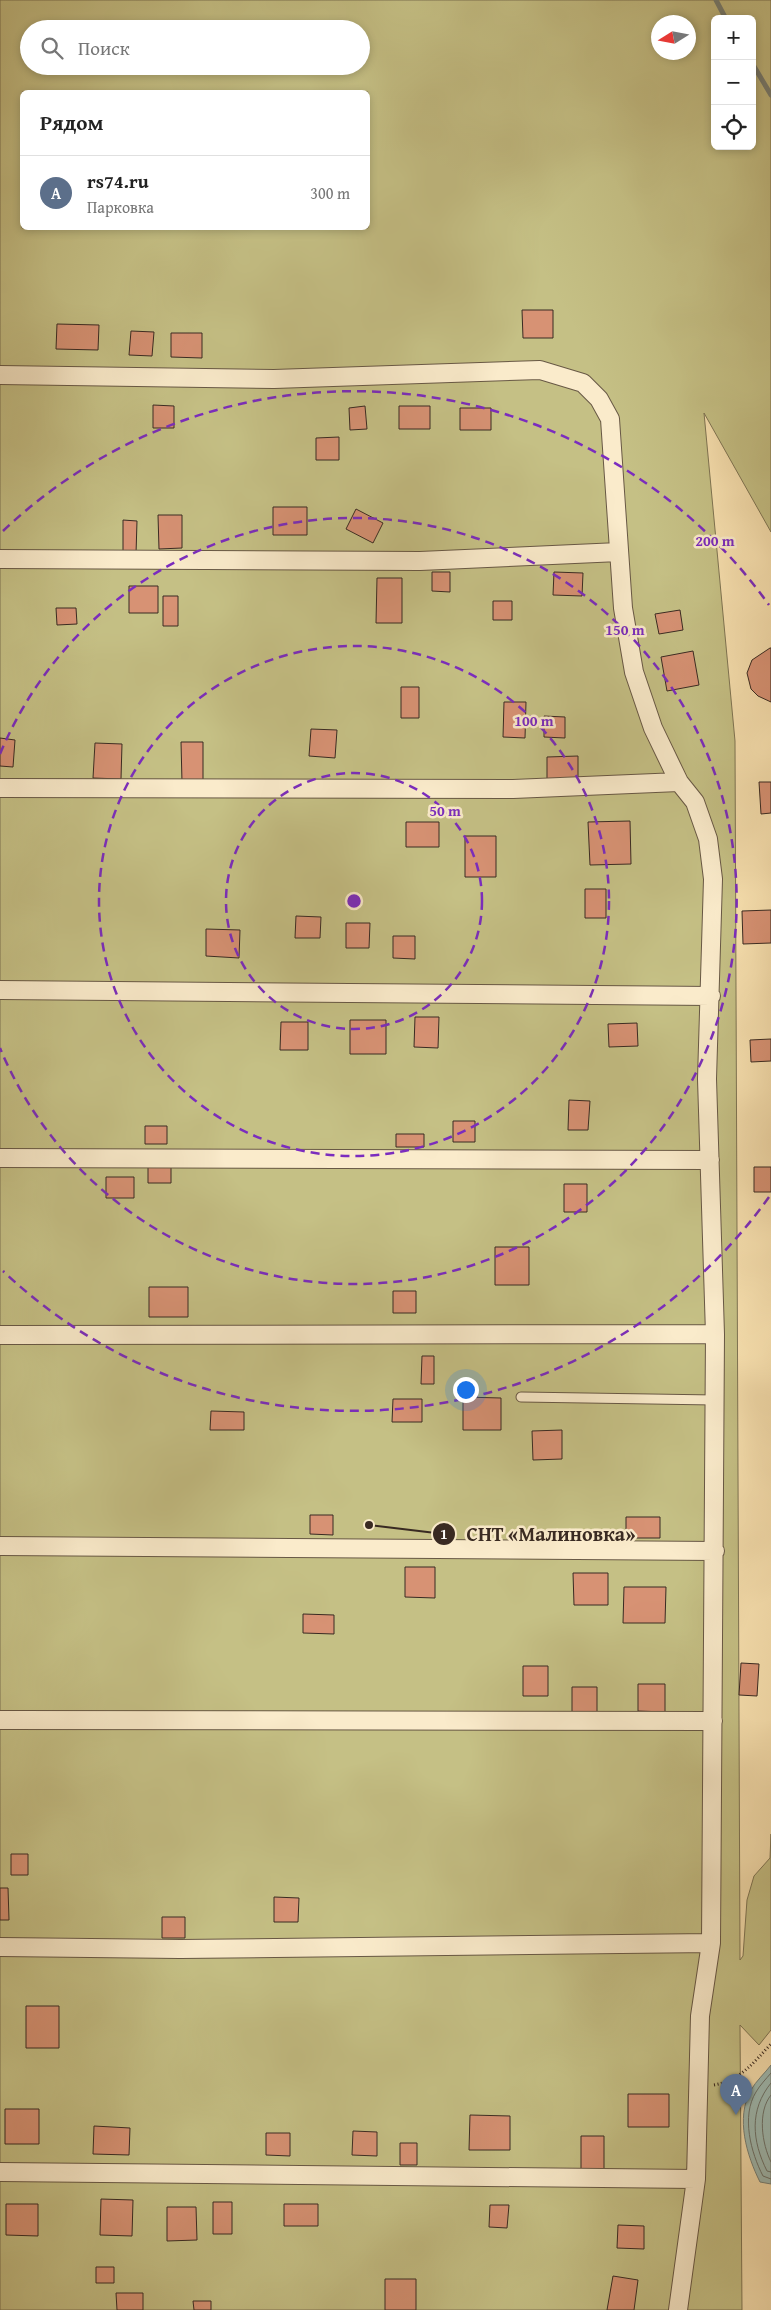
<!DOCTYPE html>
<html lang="ru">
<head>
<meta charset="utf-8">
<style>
	:root { --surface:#fff; --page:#f2f2f2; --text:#222; --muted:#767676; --line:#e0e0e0; --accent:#8f2418 }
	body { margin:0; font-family:"Gentium Book Plus",serif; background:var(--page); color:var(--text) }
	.controls { position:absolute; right:15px; top:15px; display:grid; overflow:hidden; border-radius:8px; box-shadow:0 2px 8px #0003 }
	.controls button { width:45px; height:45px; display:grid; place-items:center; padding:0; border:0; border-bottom:1px solid var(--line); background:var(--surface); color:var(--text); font:25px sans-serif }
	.compass { position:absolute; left:651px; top:15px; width:45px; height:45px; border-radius:50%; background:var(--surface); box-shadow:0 2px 8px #0003; rotate:259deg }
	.you { position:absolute; left:465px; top:1389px; width:18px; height:18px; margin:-12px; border:4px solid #fff; border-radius:50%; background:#1a73e8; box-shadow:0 0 0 8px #1a73e833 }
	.badge { display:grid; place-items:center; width:32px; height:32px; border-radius:50%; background:var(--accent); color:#fff; font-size:16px; font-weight:700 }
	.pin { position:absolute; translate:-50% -41px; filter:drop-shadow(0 1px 2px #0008) }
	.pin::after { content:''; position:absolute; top:26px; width:18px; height:15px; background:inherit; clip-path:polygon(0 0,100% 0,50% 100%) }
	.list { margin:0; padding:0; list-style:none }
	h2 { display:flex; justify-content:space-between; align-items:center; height:65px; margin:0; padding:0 20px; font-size:21px }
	h2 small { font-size:16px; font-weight:400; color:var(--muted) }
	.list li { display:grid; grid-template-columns:32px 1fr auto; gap:15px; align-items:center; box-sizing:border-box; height:75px; padding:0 20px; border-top:1px solid var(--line) }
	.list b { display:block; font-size:19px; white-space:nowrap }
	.list p { margin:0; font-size:16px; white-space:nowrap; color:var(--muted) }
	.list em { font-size:16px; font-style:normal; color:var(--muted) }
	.icon { flex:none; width:28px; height:28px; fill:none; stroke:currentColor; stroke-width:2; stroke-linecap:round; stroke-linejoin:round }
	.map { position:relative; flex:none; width:771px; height:2310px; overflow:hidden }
	.search { position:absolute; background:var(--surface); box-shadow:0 2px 8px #0003; left:20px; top:20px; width:350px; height:55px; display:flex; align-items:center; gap:12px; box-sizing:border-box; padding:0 18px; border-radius:28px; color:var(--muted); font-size:19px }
	.panel { position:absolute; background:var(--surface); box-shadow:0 2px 8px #0003; left:20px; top:90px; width:350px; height:140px; border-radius:8px }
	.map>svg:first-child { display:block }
</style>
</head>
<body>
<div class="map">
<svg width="771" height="2310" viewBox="0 0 771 2310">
	<rect width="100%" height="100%" fill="#f7e0af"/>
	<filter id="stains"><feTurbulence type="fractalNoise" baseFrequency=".004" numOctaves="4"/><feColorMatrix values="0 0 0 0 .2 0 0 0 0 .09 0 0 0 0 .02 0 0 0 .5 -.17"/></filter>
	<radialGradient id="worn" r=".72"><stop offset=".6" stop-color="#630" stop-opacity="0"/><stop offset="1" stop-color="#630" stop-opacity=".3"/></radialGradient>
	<path fill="#c5c085" stroke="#7f7554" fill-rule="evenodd" d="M0 0H771V532L704 413 735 741 740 1960 743 1956 747 1900 754 1876 770 1858 771 1834V2030L759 2045 740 2025 742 2310H0ZM715 19H752V146H715ZM658 22H688V52H658ZM29 29H361V66H29ZM22 92H368V228H22Z"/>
	<path fill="#9fbbb3" stroke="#768179" d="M771 2065V2184L760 2182C747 2156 735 2118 751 2090 756 2081 765 2073 771 2065Z"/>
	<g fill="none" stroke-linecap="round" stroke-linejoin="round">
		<path stroke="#6c726a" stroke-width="1" d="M771 2073C766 2079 760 2085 756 2092 741 2116 751 2153 763 2176L771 2179
			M771 2083C749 2110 752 2141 767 2171L771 2172
			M771 2095C757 2112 762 2144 771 2162"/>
		<path stroke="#768179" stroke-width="5" d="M716 0 726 19
			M752 63 771 95"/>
	</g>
	<path fill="#d79274" stroke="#392a22" d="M522 310H553V338H523Z
		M57 324 99 325 98 350 56 349Z
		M131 331 154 332 152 356 129 355Z
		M171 333H202V358L171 357Z
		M153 405 174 406V428H153Z
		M365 406 367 429 350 430 349 408Z
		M399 406H430V429H399Z
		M460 408H491V430H460Z
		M339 437V460H316V438Z
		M273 507H307V535H273Z
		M356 509 383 523 373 543 346 529Z
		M158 515H182V548L159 549Z
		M123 520 137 521 136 554H123Z
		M432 572H450V592L432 591Z
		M554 572 583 573 582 596 553 595Z
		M377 578H402V623H376Z
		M129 586H158V613H129Z
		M163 596H178V626H163Z
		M493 601H512V620H493Z
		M56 608H76L77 624 57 625Z
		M680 610 683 630 659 634 655 614Z
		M770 648H771V702L758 696 751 689 747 673 752 660Z
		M693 651 699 685 667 691 661 657Z
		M401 687H419V718H401Z
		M504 702H526L525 738 503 737Z
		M544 716 565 717V738L544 737Z
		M311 729 337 730 335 758 309 756Z
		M0 738 15 740 13 767 0 766Z
		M181 742H203V782H182Z
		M95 743 122 744 121 779 93 778Z
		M578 756V779L547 780V757Z
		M759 782H771V813L761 814Z
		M630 821 631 864 590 865 588 822Z
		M406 822H439V847H406Z
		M465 836H496V877H465Z
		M585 889H606V918H585Z
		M771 910V943L743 944 742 911Z
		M296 916 321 917 320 938H295Z
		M346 923H370L369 948H346Z
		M206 929 240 930 239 958 206 956Z
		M393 936H415V959L393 958Z
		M415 1017H439L438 1048 414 1047Z
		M350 1020H386V1054H350Z
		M281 1022H308V1050H280Z
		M637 1023 638 1046 609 1047 608 1024Z
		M771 1039V1061L751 1062 750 1040Z
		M569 1100 590 1101 588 1130H568Z
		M453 1121H475V1142H453Z
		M145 1126H167V1144H145Z
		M396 1134H424V1147H396Z
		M171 1165V1183H148V1166Z
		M754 1167H771V1192H754Z
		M106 1177H134V1198H106Z
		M564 1184H587V1212H564Z
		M495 1247H529V1285H495Z
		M149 1287H188V1317H149Z
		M393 1291H416V1313H393Z
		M422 1356H434V1384H421Z
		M463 1397 501 1398V1430H463Z
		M393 1399H422V1422H392Z
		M211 1411 244 1412V1430H210Z
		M562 1430V1459L533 1460 532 1431Z
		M310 1515H333V1535L310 1534Z
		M626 1517H660V1538H626Z
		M405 1567H435V1598L405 1597Z
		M573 1573H608V1605H574Z
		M624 1587H666L665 1623H623Z
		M303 1614 334 1615V1634L303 1633Z
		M741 1663 759 1664 757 1696 739 1695Z
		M523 1666H548V1696H523Z
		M638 1684H665V1712L638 1711Z
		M572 1687H597V1713H572Z
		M11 1854H28V1875H11Z
		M0 1888H8L9 1920H0Z
		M274 1897 299 1898 298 1922H274Z
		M162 1917H185V1938H162Z
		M26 2006H59V2048H26Z
		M628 2094H669V2127H628Z
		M5 2109H39V2144H5Z
		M470 2115 510 2116V2150H469Z
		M94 2126 130 2128 129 2155 93 2154Z
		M353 2131 377 2132V2156L352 2155Z
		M266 2133H290V2156L266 2155Z
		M581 2136H604V2170H581Z
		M400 2143H417V2165H400Z
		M101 2199 133 2200 132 2236 100 2235Z
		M213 2202H232V2234H213Z
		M6 2204H38V2236L6 2235Z
		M284 2204H318V2226H284Z
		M490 2205H509L507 2228 489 2227Z
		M167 2207H196L197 2240 167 2241Z
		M618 2225 644 2226V2249L617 2248Z
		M96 2267H114V2283H96Z
		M613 2276 638 2280 634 2310H607Z
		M385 2279H416V2310H385Z
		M116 2293H143V2310H117Z
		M193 2301H211V2310H194Z"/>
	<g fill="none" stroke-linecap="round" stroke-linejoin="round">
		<defs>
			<path id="service" d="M521 1397 715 1400"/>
			<path id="minor" d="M0 375 274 379 540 370 583 383 599 399 610 419 623 608 634 672 653 728 679 782 695 802 708 839 713 879 707 1079 715 1334 711 1943 700 2016 696 2179 678 2310
				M0 559 420 561 619 552
				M0 788 513 789 679 782
				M0 990 711 996
				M0 1158 710 1160
				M0 1335 715 1334
				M0 1546 715 1551
				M0 1720 713 1721
				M0 1947 180 1949 711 1943
				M0 2172 696 2179"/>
		</defs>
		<use href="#service" stroke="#685845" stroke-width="11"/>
		<use href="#minor" stroke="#685845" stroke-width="20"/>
		<path stroke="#392a22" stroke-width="3" stroke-dasharray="1 2.5" stroke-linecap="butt" d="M714 2085C741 2080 753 2063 771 2044"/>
		<use href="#service" stroke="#faebcb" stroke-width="9"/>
		<use href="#minor" stroke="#faebcb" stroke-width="18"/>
	</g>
	<g fill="none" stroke="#7b2cbf" stroke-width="2.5" stroke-dasharray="9 6">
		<circle cx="354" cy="901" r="128"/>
		<circle cx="354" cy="901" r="255"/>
		<path d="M0 754A383 383 0 1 1 0 1048"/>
		<path d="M769 1197A510 510 0 0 1 3 1271M3 531A510 510 0 0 1 769 605"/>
	</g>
	<circle cx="354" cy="901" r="8" fill="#7b2cbf" stroke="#faebcb" stroke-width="2.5"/>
	<g font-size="15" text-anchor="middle" font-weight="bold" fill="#7b2cbf" stroke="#faebcb" stroke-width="5" stroke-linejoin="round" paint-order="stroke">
		<text x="715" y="546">200 m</text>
		<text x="625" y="635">150 m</text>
		<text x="534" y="726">100 m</text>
		<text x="445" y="816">50 m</text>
	</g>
	<path fill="none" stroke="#392a22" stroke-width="2" d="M369 1525L444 1534"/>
	<g fill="#392a22" stroke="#faebcb" stroke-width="2">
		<circle cx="369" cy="1525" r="5"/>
		<circle cx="444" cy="1534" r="12"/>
	</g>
	<g font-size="15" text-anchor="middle" font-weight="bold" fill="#fff">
		<text x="444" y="1539">1</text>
	</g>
	<g font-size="20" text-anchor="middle" font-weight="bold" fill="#392a22" stroke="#faebcb" stroke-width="5" stroke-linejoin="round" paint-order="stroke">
		<text x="551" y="1541">СНТ «Малиновка»</text>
	</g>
	<rect width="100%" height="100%" filter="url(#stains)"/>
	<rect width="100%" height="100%" fill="url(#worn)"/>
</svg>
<div class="controls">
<button>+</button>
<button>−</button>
<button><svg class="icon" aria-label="locate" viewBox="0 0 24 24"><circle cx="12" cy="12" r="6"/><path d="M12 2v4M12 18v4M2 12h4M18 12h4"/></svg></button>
</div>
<svg class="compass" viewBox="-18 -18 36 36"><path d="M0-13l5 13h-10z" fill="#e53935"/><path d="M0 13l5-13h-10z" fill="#767676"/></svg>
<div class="you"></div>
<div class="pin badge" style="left:736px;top:2115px;background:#5c6f8a">A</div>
<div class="search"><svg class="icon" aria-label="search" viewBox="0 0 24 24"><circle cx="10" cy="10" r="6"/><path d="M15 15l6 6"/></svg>Поиск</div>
<section class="panel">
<h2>Рядом<small></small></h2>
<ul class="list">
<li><span class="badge" style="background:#5c6f8a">A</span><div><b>rs74.ru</b><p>Парковка</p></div><em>300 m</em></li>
</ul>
</section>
</div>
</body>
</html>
